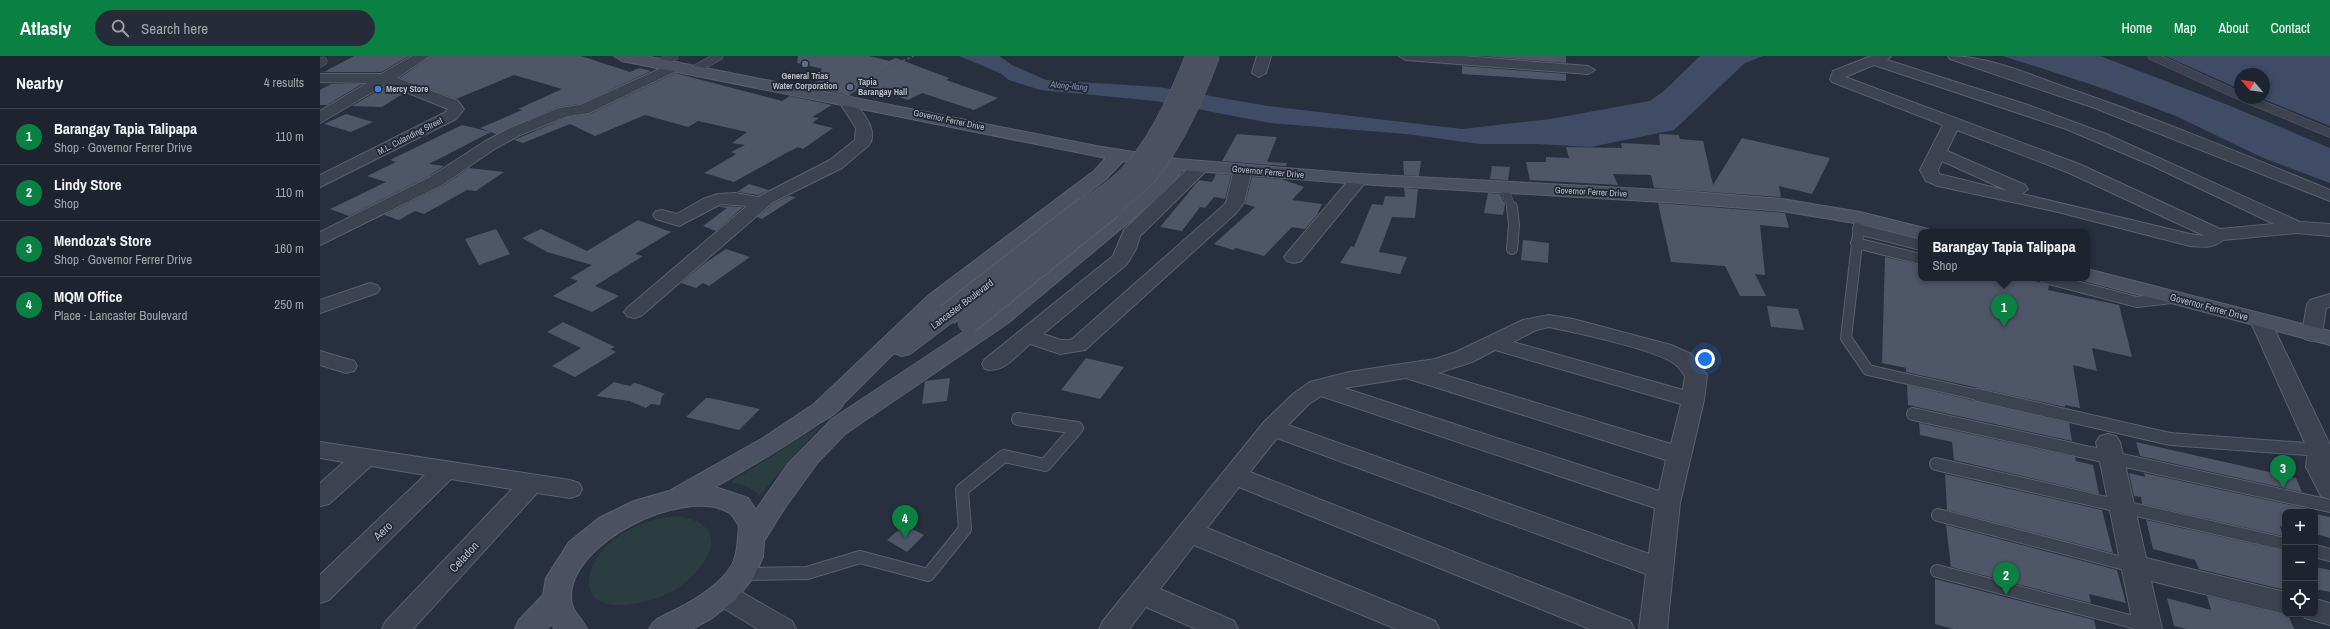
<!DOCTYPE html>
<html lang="en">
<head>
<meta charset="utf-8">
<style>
	:root { --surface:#1e242f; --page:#262c37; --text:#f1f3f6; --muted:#a1a4aa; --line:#3c414b; --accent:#0b8043 }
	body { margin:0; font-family:"Archivo Narrow",sans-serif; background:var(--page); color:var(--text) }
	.controls { position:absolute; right:12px; bottom:12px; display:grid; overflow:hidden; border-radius:8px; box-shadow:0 2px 6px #0003 }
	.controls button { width:36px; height:36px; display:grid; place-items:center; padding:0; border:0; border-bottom:1px solid var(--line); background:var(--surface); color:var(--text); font:20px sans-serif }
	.compass { position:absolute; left:1914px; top:12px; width:36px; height:36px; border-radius:50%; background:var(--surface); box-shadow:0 2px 6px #0003; rotate:299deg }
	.you { position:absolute; left:1385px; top:303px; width:14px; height:14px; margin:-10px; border:3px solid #fff; border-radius:50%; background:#1a73e8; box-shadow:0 0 0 6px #1a73e833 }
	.badge { display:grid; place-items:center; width:26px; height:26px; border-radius:50%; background:var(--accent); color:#fff; font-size:13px; font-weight:700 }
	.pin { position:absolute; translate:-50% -33px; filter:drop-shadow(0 1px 2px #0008) }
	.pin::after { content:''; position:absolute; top:21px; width:14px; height:12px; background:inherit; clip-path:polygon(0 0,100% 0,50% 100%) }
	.popup { position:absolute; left:1598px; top:173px; width:172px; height:52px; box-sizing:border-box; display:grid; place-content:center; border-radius:8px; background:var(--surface); filter:drop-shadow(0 1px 3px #0005); font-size:13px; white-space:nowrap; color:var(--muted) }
	.popup b { font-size:15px; color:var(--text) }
	.popup::after { content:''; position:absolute; left:50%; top:100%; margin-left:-8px; border:8px solid transparent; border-top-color:var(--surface) }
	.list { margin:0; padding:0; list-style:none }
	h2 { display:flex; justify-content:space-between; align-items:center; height:52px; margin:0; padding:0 16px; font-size:17px }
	h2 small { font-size:13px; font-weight:400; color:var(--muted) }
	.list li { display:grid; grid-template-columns:26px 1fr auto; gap:12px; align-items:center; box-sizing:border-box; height:56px; padding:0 16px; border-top:1px solid var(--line) }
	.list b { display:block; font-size:15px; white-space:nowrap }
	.list p { margin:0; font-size:13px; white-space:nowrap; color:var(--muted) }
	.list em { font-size:13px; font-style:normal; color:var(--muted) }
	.icon { flex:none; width:22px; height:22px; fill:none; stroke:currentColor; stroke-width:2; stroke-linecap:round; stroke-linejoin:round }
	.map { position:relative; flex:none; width:2010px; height:573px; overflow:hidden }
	header { display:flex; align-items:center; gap:24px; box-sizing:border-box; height:56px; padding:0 20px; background:var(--accent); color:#fff }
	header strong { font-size:19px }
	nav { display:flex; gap:22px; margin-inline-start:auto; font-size:14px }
	.search { width:280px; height:36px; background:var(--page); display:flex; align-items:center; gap:10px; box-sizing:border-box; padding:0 14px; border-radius:22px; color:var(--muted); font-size:15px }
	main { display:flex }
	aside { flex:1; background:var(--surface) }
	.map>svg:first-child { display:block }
</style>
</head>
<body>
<header>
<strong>Atlasly</strong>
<div class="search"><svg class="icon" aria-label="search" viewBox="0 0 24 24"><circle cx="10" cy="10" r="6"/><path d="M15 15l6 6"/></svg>Search here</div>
<nav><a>Home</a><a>Map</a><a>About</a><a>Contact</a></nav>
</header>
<main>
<aside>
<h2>Nearby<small>4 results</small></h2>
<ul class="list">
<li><span class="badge">1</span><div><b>Barangay Tapia Talipapa</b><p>Shop · Governor Ferrer Drive</p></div><em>110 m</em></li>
<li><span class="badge">2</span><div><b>Lindy Store</b><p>Shop</p></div><em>110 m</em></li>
<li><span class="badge">3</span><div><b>Mendoza's Store</b><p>Shop · Governor Ferrer Drive</p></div><em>160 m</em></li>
<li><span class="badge">4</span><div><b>MQM Office</b><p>Place · Lancaster Boulevard</p></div><em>250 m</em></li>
</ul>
</aside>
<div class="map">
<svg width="2010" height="573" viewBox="0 0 2010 573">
	<rect width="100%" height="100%" fill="#28303f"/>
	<path fill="#2b3d41" d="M505 367 482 390 440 439 424 429 410 426Z
		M354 460C411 465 394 507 359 531 343 542 323 547 304 549 251 552 266 502 297 481 315 469 333 463 354 460Z"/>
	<path fill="#404c66" d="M639 0H679L692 9 726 24 839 31 948 50 1142 73 1230 63 1330 45 1345 34 1380 0H1443L1425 7 1354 74 1271 91 1216 88H1160L1086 78 950 67 836 45 720 34 689 24 680 17Z
		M1683 0H1780L1908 49 2010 92V127L1941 101 1856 60 1779 31Z
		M1845 0H2010V70L1941 42H1944V18H1920V33Z"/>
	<path fill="#4f5667" d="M34 0H89L61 16H4Z
		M110 0H261L310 16 319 12 331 15 260 48 238 51 176 78 160 72 202 54 198 53 242 33 194 19 136 43 80 22Z
		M478 0H549L569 5 576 2 629 22 626 24 678 42 654 54 602 37 588 44 546 30 529 39 487 31 505 21 494 18 503 13 477 7Z
		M1162 0H1246V7Z
		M1142 10 1246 18V25L1142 18Z
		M355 17 462 45 470 40 512 49 492 61 499 62 492 67 513 72 483 93 478 91 466 97 414 126 384 117 413 100 416 98 411 96 425 89 412 87 427 76 378 65 368 71 325 59 275 80 250 68 203 87 194 84 248 61 270 58Z
		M11 28H42L7 49H0V34Z
		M66 30 84 37 62 51 32 50Z
		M26 58 53 66 31 76 4 68Z
		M142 69 171 76 109 108 124 110 109 120 29 160 10 153 66 126 47 120 76 106 70 104Z
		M917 78 957 81 947 106 967 107 966 110 902 105Z
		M1339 78 1359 79 1360 83 1383 85 1393 129 1422 82 1510 102 1492 138 1459 130 1461 141 1334 132 1331 119 1293 118 1298 129 1210 124 1206 106H1226V101L1249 102 1246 91 1302 92 1301 87 1340 89Z
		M1083 105H1101L1099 120 1084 119Z
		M1172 110 1190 111 1188 124 1170 123Z
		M149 112 184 116 156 135 147 134 104 158 95 155 79 164 64 159 123 130Z
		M896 118 911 119 905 143 894 141 885 152 880 151 862 175 840 171 879 124 892 126Z
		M932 121 961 123 984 131 972 144 1002 148 997 159 985 173 972 171 944 200 916 192 913 194 894 188 935 151 925 148Z
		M429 128 449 134 438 139 417 136Z
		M1084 132 1098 133 1095 162 1072 161 1059 196 1087 201 1080 218 1020 207 1031 190 1034 191 1052 148 1063 149 1065 140 1085 141Z
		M1168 137 1180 138 1185 148 1183 159 1164 157Z
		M469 140 476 141 442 163 437 161 454 147Z
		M1338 147 1465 157 1469 172 1440 169 1445 219 1435 218 1446 240H1420L1405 210 1351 206Z
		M401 150 423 151 396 175 383 170 407 152 399 151Z
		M318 164 351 176 315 198 323 200 275 230 299 240 272 256 233 240 258 225 250 222 272 209 227 196 202 182 221 173 267 195Z
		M176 173 190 198 159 209 145 183Z
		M1203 184 1229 187 1228 207 1201 204Z
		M406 193 430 201 389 230 383 227 376 232 361 227 385 207Z
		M1565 201 1601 209V222H1705L1729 229 1728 234 1799 249 1812 301 1772 292 1777 315 1753 309 1760 352 1745 349V351L1586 316V312L1562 307Z
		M1447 250 1478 253 1484 274 1451 271Z
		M243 266 295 291 290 293 296 296 255 321 232 310 261 292 227 276Z
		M766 302 804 311 780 343 741 334Z
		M630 322 627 345 602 348 605 325Z
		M294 326 310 330 314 327 319 328 345 338 342 340 340 349 331 348 326 352 309 345 276 340Z
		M1587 329 1749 367 1752 385 1588 349Z
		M386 342H390L440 353 419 374 366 361Z
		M1599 367 1755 401 1756 405 1773 409 1779 438 1634 404 1632 386 1600 379Z
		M1816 386 1976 422 1982 436 1820 400Z
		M1809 417 1825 421 1824 417 1989 453 1990 456H1965V471L1960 470 1963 480 1822 448 1821 441 1814 440Z
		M1625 418 1782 454 1793 497 1627 454Z
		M1995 458 2010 461V482L1995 478Z
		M1826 464 1965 495V534L1879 513 1875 504 1833 493Z
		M584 469 604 479 587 496 567 484Z
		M1626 469 1797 514 1806 547 1769 538 1771 547 1631 511Z
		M1995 511 2010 514V536L1995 533Z
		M1615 523 1774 564 1776 573H1633L1615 568Z
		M1887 540 1965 559 1968 558 1974 573H1867L1854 570 1847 542 1891 554Z"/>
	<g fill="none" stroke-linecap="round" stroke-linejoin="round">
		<defs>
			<path id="service-far2" d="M1832 0 1920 40
				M0 7 3 5
				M340 7 354 0
				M374 14 399 0
				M1925 42 2010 77
				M1183 131 1192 152"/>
			<path id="service-far1" d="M1540 162 1526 282 1548 314 1662 340
				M1538 173 1601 189
				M1536 187 1601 203
				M1192 193 1194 169 1192 151
				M1725 222 1817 246 1852 242"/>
			<path id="service" d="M1658 339 1850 383 2000 394
				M1593 358 2010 450
				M1616 408 1965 488
				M1618 459 1813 510
				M1995 495 2010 499
				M1617 515 1825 569
				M422 518 487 517 540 501 608 519 645 473 642 434 684 400 725 409 757 372 698 363"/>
			<path id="minor" d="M92 0H109L77 22 138 45 144 53 136 63 0 131V119L124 57 128 53 66 28 0 67V55L47 27 0 26V18H61Z
				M937 0H951L946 17 939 21 932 17Z
				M1079 0H1143L1268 10 1275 14 1268 18 1086 4Z
				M1571 0 1567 4 1708 49 1786 78 1980 166 2010 168V180L1976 177 1903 184C1892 193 1884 191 1870 190L1738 156 1618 130 1606 125 1600 114 1623 69 1512 26 1510 23 1513 15 1551 0ZM1554 9 1746 73 1831 109 1954 168 1900 173 1759 108 1525 21ZM1637 74 1747 116 1885 180 1870 178 1702 138 1708 133 1705 129 1627 95ZM1622 105 1688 135 1619 118 1618 114Z
				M1628 0C1670 0 1713 20 1753 34 1840 64 1925 99 2010 134V145L1772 51 1630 3Z
				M355 6 360 7 362 10 360 13 269 57 248 60 200 79 176 92 122 129 0 189V176L110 121 164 86 188 73 239 52 260 49Z
				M526 39 531 41C540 54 560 74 549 89L522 112 453 146 321 260 314 262 307 260 304 256 307 252 427 150 401 148 359 170 336 163 333 159 336 155 342 154 357 158 383 143 398 138 415 137 438 141 510 104 535 84 536 72 518 44 521 41Z
				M881 105 887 106 889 110 887 114 820 180 816 193 807 208 723 278 741 284H751L904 149 906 146 914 113 917 109H929L932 113 924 147 916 157 765 294 740 298 710 288C697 299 683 318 665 313L662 308 665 303 793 200 804 174 875 106Z
				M1039 118 1045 119 1048 123 981 205 974 207 967 205 964 201 967 197 1033 119Z
				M50 227 57 229 60 233 57 237 0 257V244Z
				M2010 238V251L2006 252 2002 278 1999 283 1992 285 1985 283 1982 278 1987 248 1990 244Z
				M1940 258 1947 259 1950 264 2010 389V443L2001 440 1986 411 1988 394 1930 264 1933 259Z
				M1229 259 1253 263 1351 289 1371 298 1387 319 1384 344 1360 447 1347 573H1319L1326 518 957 382 930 416 1310 565 1314 573H1270L919 431 887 472 1115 565 1119 573H1076L874 489 840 533 914 565 918 573H876L826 551 809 573H779L783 565 944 366 973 338 990 326 1029 316 1115 303 1136 296 1203 264ZM1229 271C1254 276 1337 294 1355 308 1359 311 1362 316 1365 320L1363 334 1193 286 1216 274ZM1175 294 1361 348 1351 388 1118 317 1152 306ZM1086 322 1346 404 1339 435 1024 332ZM1001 340 1335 452 1329 498 968 369 989 348Z
				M0 295 34 305 37 310 34 315 26 317 0 309Z
				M1788 378 1796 380 1800 386 1826 502 1965 536V558L1831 525 1842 573H1814L1776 386 1780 380Z
				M0 386 250 424 259 427 262 433 259 439 250 442 217 437 93 573H62L66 565 192 433 131 423 9 544 0 547V519L105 419 51 410 9 448 0 450V427L24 406 0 402Z
				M402 527 411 530 472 565 476 573H438L393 546 389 538 393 530Z
				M1995 543 2010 547V569L1985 562 1983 558H1995Z"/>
			<path id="secondary" d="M294 0H325L776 90 857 103 1039 118 1360 135 1462 143 1540 156 1608 173 1610 176H1601V183L1540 168 1462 155 1360 147 1039 128 862 114 846 135 688 267 525 378 498 406 464 453 444 485 443 501 433 522 415 544 392 562 372 573H329C334 562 344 560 355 554 374 545 410 523 415 501 418 491 418 480 419 470 416 466 413 458 408 456 362 431 249 487 251 542 251 555 262 562 267 573H235L231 568 227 573H195L199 564 223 539 226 522 249 486 279 462 314 445 349 435 443 382 494 348 609 239 774 115 786 102 302 5ZM803 105 845 111 834 127 672 257 512 363 468 408 436 454 428 442 395 431C430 411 465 391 498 368 507 362 519 357 524 347L574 297 582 300 590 298 635 264 638 259 635 254C625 252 620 254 612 260L623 249 786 123Z
				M1767 213 2010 275V289L1760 223 1767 222Z"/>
		</defs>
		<use href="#service-far2" stroke="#5a606c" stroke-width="9"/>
		<use href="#service-far1" stroke="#5a606c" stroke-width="12"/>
		<use href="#service" stroke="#5a606c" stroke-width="14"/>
		<use href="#minor" stroke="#5a606c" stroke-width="2"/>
		<use href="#secondary" stroke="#5a606c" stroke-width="2"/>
		<path stroke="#49585d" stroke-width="2" stroke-dasharray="2.5 2.5" stroke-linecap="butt" d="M543 33 557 24 561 16 568 11 594 0"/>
		<use href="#service-far2" stroke="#3c424f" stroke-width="8"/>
		<use href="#service-far1" stroke="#3c424f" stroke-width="10"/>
		<use href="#service" stroke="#3c424f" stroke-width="12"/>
		<use href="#minor" fill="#3c424f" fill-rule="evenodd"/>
		<use href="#secondary" fill="#4b5161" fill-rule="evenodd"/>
		<defs>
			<path id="secondary-bridge-far1" d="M765 152C778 142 794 132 806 120 835 91 860 38 874 0
				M791 152C802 142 816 133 826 122 853 91 877 38 891 0"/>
			<path id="secondary-bridge" d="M627 259 766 151
				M648 267 792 151"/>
		</defs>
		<use href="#secondary-bridge-far1" stroke="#5a606c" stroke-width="18" stroke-linecap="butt"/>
		<use href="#secondary-bridge" stroke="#5a606c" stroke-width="23" stroke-linecap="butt"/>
		<use href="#secondary-bridge-far1" stroke="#4b5161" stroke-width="17"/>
		<use href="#secondary-bridge" stroke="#4b5161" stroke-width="21"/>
	</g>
	<g fill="#5c6f8a" stroke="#212734" stroke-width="1.5">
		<circle cx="485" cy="8" r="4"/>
		<circle cx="530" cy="31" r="4"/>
	</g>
	<circle fill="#3f7fe0" stroke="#212734" stroke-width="1.5" cx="58" cy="33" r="4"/>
	<g text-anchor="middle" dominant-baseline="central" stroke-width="3.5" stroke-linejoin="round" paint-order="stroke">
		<g font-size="9" font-weight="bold" fill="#b9bec9" stroke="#212734" text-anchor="start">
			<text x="485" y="20" text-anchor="middle">General Trias<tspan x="485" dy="10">Water Corporation</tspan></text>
			<text x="538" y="26">Tapia<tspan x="538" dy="10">Barangay Hall</tspan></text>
			<text x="66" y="33">Mercy Store</text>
		</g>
		<g font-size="9" font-style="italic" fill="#8491ae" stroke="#212734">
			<text transform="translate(749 30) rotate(5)">Alang-Ilang</text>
		</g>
		<g font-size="9" fill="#b9bec9" stroke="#212734">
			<text transform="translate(629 64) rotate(12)">Governor Ferrer Drive</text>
			<text transform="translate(90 80) rotate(-27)">M.L. Culanding Street</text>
			<text transform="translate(948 116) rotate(5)">Governor Ferrer Drive</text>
			<text transform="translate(1271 136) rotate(3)">Governor Ferrer Drive</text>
		</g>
		<g font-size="10" fill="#b9bec9" stroke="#212734">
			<text transform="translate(642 248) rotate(-37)">Lancaster Boulevard</text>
			<text transform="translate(1889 251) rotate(15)">Governor Ferrer Drive</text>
		</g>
		<g font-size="12" fill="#b9bec9" stroke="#212734">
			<text transform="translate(63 475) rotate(-44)">Aero</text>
			<text transform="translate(144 501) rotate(-47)">Celadon</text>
		</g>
	</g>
</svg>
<div class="controls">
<button>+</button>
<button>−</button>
<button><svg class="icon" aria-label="locate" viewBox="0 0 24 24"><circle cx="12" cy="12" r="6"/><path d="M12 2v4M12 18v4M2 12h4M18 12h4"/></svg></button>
</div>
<svg class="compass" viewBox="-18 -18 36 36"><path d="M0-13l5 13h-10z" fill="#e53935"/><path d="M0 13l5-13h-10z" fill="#a1a4aa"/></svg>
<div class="you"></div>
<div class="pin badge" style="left:1684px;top:271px">1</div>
<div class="popup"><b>Barangay Tapia Talipapa</b>Shop</div>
<div class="pin badge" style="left:1686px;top:539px">2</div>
<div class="pin badge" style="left:1963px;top:432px">3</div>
<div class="pin badge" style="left:585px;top:482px">4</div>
</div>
</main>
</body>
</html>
